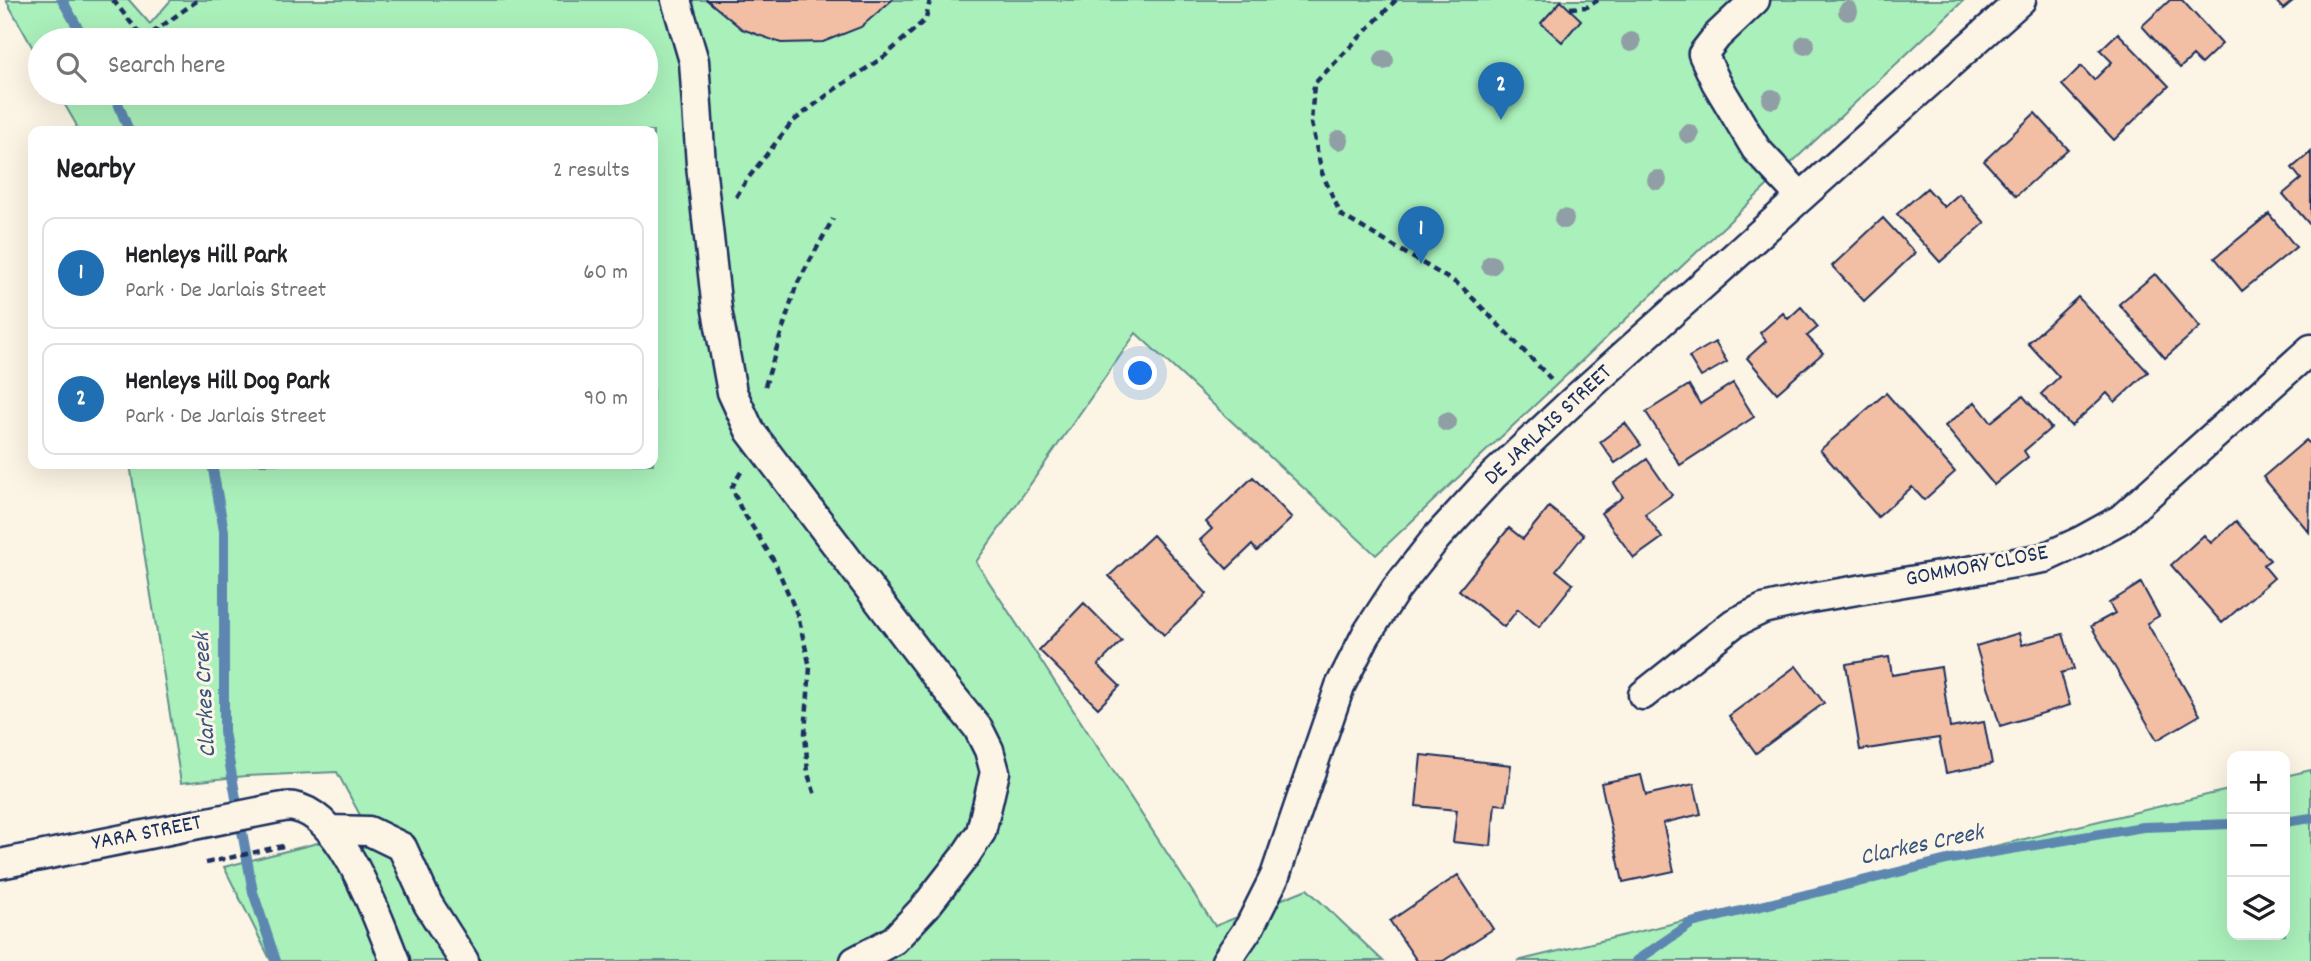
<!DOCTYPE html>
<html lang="en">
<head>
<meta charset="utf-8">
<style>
	:root { --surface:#fff; --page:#f2f2f2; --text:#202124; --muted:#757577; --line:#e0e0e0; --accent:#1f6fb2 }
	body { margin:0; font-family:Dekko,sans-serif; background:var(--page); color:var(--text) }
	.controls { position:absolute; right:21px; bottom:21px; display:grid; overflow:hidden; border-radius:14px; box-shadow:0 7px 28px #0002 }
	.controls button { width:63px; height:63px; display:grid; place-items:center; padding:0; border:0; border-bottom:2px solid var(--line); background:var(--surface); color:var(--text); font:35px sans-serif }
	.you { position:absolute; left:1141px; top:374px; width:24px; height:24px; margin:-18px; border:5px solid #fff; border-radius:50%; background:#1a73e8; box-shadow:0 0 0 10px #1a73e833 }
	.badge { display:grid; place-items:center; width:46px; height:46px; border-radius:50%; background:var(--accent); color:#fff; font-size:23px; font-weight:700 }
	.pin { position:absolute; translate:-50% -58px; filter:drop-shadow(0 2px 4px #0008) }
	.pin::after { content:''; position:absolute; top:37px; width:24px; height:21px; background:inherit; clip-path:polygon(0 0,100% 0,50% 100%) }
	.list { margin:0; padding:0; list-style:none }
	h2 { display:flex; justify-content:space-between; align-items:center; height:91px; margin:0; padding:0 28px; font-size:30px }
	h2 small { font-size:23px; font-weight:400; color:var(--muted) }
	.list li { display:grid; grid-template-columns:46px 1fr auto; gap:21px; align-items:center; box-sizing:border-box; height:112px; margin:0 14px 14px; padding:0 14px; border:2px solid var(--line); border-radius:14px }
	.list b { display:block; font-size:26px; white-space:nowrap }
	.list p { margin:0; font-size:23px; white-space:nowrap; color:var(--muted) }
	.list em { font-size:23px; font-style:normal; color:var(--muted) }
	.icon { flex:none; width:38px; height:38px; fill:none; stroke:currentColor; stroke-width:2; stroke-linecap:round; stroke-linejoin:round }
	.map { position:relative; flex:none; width:2311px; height:961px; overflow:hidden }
	.search { position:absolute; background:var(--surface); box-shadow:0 7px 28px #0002; left:28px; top:28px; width:630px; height:77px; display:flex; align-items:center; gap:18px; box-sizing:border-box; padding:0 24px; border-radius:38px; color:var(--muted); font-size:26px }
	.panel { position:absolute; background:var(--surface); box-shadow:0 7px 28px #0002; left:28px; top:126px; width:630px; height:343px; border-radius:14px }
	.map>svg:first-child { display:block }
</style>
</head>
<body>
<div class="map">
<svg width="2311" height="961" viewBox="0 0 2311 961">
	<rect width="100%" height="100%" fill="#fcf5e5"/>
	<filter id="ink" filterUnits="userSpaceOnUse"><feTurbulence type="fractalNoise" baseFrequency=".0143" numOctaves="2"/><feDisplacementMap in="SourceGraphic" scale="14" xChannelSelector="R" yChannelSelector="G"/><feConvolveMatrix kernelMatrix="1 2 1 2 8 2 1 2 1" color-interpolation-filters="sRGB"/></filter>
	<g filter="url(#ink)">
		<path fill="#aaf0bb" stroke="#62908c" stroke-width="2" d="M6 0H129L150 24 171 0H1964L1376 555 1136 333 976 562 1215 926 1307 889 1383 961H271L224 867 368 830 337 772 246 776 181 783 130 464H653V131H77L76 124 58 93H646V40H40V61Z
			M2311 770V961H1517L2232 789V935H2285V776Z"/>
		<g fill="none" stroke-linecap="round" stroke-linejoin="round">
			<path stroke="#5d87b0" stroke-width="10" d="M62 0 85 40
				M114 93 129 131
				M212 464 224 531V732L253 892 276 961
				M2285 822 2311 818
				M1636 961 1692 923 1951 859 2143 827 2232 824"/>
		</g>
		<path fill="#f3bfa4" stroke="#1b2f5e" stroke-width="2" d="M707 0H892L861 27 823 42 781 43 742 29Z
			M2170 0H2182L2222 44 2201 64 2193 56 2180 68 2142 26Z
			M2275 0H2294L2283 9Z
			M1561 1 1581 20 1562 42 1541 23Z
			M2118 33 2169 86 2114 140 2062 85 2081 66 2094 80 2112 62 2100 50Z
			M2035 113 2068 149 2016 196 1984 161Z
			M2311 152V226L2283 194 2301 179 2292 168Z
			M1927 188 1944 207 1959 194 1985 223 1940 262 1897 214Z
			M2269 214 2296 247 2242 291 2215 258Z
			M1883 218 1915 253 1864 301 1832 266Z
			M2155 274 2200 327 2165 358 2119 304Z
			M2078 297 2148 372 2115 402 2107 393 2071 426 2041 394 2059 377 2028 343Z
			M1801 307 1818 327 1807 336 1823 353 1777 393 1747 358 1766 341 1760 333 1783 313 1788 319Z
			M1715 342 1727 362 1701 377 1689 357Z
			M1733 383 1754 417 1680 465 1646 412 1689 385 1700 404Z
			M1886 393 1955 472 1924 500 1912 487 1878 517 1820 450Z
			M2023 396 2051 428 2024 451 2028 457 1994 485 1945 426 1975 402 1991 422Z
			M1625 423 1641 445 1615 463 1600 442Z
			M2306 440 2311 445 2309 532 2263 477Z
			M1647 459 1672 495 1645 514 1662 538 1634 558 1601 513 1623 497 1614 483Z
			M1253 477 1292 518 1257 551 1252 545 1227 569 1200 540 1212 529 1206 522Z
			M1549 507 1584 535 1556 570 1573 584 1539 627 1518 609 1504 627 1459 590 1509 528 1523 539Z
			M2236 521 2270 560 2263 565 2274 578 2222 623 2171 565 2204 535 2211 543Z
			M1153 535 1207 594 1164 635 1109 576Z
			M2141 583 2159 616 2147 623 2200 715 2157 740 2091 626 2115 613 2109 603Z
			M1084 603 1122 641 1098 665 1120 686 1098 708 1039 650Z
			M2019 633 2022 645 2063 634 2074 669 2061 673 2070 705 2000 726 1976 646Z
			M1889 657 1892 675 1941 667 1950 728 1984 722 1992 764 1946 773 1939 738 1860 750 1846 664Z
			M1796 666 1824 703 1756 753 1729 716Z
			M1421 755 1511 765 1506 805 1495 804 1491 846 1453 842 1457 810 1416 806Z
			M1641 775 1646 795 1694 784 1701 814 1663 823 1674 871 1623 882 1601 783Z
			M1458 875 1493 929 1443 961H1417L1390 921Z"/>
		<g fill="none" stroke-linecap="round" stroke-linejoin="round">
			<defs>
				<path id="street" d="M676 0 694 61 701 165 717 310 732 392 750 431 932 671 978 728 989 750 995 772 981 832 965 856 926 906 894 940 855 961
					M1755 0 1717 36 1703 54 1716 82 1756 149 1801 197
					M1643 695 1734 623 1763 609 1811 598 2044 558 2081 541 2121 519 2311 349
					M330 830 369 831 402 847 428 904 464 961
					M0 864 278 808C283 807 290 806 294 807 344 815 378 920 395 961
					M1226 961 1250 926 1275 876 1340 686 1366 635 1396 589 1437 537 1493 476 1573 401 2021 0"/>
			</defs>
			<use href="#street" stroke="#1b2f5e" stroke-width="33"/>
			<path stroke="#1b2f5e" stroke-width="4.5" stroke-dasharray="7 5" stroke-linecap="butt" d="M113 0 144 39 198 0
				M1396 0 1314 84 1311 123 1322 173 1341 215 1461 286 1552 380
				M1570 8 1587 7 1598 0
				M736 197 746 181 792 122 834 90 885 56 926 19 930 0
				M765 386 796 286 833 219
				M741 472 732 487 740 507 774 561 798 616 810 667 805 733 808 774 815 795
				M206 863 283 846"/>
			<use href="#street" stroke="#fcf5e5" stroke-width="28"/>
		</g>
		<g fill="#909ea5">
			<circle cx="1848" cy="11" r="10"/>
			<circle cx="1631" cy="42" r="10"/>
			<circle cx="1805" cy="45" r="10"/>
			<circle cx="1384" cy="60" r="10"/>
			<circle cx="1772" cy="99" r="10"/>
			<circle cx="1689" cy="134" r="10"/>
			<circle cx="1339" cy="140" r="10"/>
			<circle cx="1657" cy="180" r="10"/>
			<circle cx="1564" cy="219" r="10"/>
			<circle cx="1491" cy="265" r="10"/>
			<circle cx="1447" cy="422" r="10"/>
		</g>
	</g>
	<g text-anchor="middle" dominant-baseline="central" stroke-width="6" stroke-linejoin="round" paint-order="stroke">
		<g font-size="23" fill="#1b2f5e" stroke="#fcf5e5">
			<text transform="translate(1549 426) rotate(-43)">DE JARLAIS STREET</text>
			<text transform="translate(1977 567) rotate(-11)">GOMMORY CLOSE</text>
			<text transform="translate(147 834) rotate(-11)">YARA STREET</text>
		</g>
		<g font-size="24" font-style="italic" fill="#365480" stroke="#fcf5e5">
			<text transform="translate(206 695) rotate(-93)">Clarkes Creek</text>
			<text transform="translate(1922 846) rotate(-12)">Clarkes Creek</text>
		</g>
	</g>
</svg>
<div class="controls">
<button>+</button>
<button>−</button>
<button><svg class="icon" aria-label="layers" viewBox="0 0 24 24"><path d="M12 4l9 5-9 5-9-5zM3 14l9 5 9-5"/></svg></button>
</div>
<div class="you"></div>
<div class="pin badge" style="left:1421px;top:264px">1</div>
<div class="pin badge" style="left:1501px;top:120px">2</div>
<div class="search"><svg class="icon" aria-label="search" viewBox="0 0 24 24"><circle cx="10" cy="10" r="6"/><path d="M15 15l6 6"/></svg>Search here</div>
<section class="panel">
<h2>Nearby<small>2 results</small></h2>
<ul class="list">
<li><span class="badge">1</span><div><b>Henleys Hill Park</b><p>Park · De Jarlais Street</p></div><em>60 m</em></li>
<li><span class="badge">2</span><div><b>Henleys Hill Dog Park</b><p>Park · De Jarlais Street</p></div><em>90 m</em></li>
</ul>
</section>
</div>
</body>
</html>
